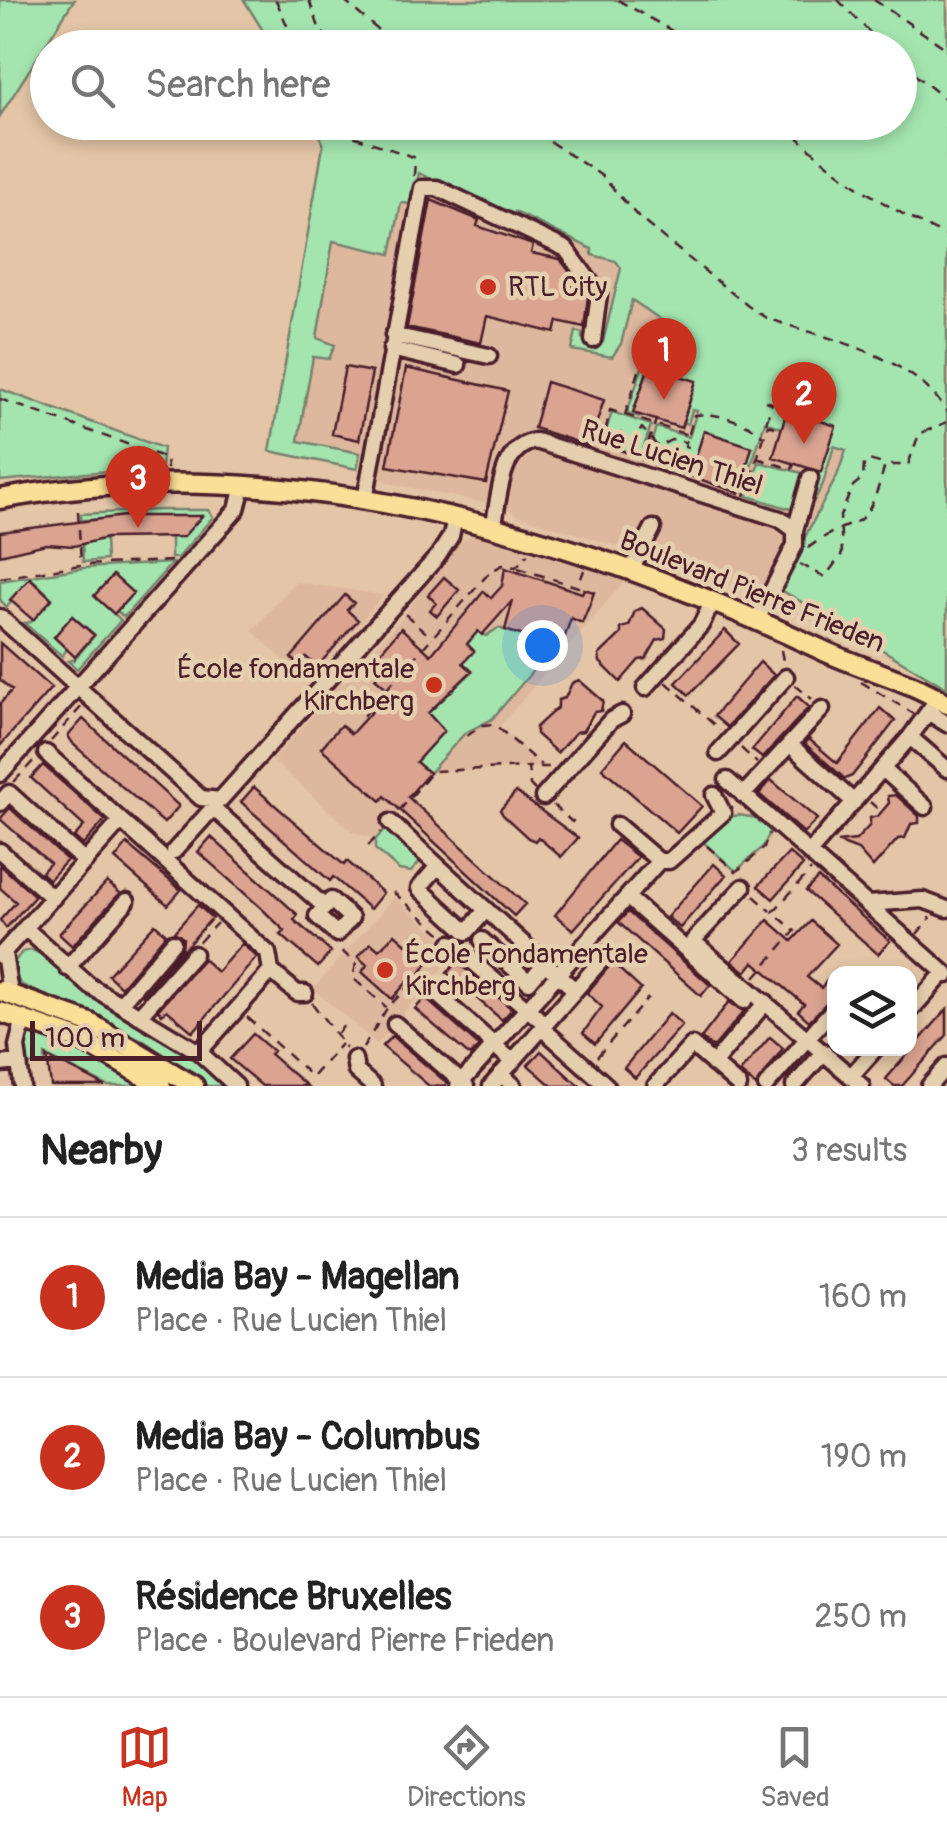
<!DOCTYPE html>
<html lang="en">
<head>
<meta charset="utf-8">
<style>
	:root { --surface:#fff; --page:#f6f6f6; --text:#222; --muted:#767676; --line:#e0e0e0; --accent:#c8321e }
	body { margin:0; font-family:Pangolin,sans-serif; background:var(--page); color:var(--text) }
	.controls { position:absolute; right:30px; bottom:30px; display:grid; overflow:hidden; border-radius:20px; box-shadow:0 5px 15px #0003 }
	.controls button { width:90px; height:90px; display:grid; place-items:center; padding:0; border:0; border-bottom:2px solid var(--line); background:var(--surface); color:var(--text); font:50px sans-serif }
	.scale { position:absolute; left:30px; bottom:25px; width:172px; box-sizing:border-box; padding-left:10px; border:5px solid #4a1f2b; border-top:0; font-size:28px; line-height:35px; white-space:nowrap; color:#4a1f2b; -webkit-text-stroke:8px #e5cfae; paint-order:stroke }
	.you { position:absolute; left:542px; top:645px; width:35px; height:35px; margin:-25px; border:8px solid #fff; border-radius:50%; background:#1a73e8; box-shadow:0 0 0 15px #1a73e833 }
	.badge { display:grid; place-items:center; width:65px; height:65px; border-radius:50%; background:var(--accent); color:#fff; font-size:32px; font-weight:700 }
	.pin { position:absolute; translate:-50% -82px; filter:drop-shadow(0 2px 5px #0008) }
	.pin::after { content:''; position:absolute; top:52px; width:35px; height:30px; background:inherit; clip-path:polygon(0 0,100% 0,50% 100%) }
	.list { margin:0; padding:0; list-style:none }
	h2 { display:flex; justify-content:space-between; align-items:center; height:130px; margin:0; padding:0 40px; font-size:42px }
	h2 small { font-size:32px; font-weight:400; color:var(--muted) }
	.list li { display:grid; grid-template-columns:65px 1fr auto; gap:30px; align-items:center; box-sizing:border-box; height:160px; padding:0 40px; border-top:2px solid var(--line) }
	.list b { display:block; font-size:38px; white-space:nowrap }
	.list p { margin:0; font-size:32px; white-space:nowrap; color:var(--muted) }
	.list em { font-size:32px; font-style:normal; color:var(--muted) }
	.icon { flex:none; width:55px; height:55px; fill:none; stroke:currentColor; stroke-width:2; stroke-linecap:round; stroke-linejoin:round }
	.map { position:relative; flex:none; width:947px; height:1086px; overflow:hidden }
	.search { position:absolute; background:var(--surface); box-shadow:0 5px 15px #0003; left:30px; right:30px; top:30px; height:110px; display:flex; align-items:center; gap:25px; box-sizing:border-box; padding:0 35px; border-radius:55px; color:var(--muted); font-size:38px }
	.sheet { height:610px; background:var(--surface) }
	nav { display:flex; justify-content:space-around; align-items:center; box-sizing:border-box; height:140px; border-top:2px solid var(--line); background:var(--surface); font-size:28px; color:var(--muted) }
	nav a { display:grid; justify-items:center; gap:5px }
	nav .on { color:var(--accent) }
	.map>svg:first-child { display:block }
</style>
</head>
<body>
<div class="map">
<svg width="947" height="1086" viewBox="0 0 947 1086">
	<rect width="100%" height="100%" fill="#e4c5a7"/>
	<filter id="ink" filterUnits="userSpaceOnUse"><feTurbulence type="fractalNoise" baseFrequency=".01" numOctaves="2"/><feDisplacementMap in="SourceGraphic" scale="20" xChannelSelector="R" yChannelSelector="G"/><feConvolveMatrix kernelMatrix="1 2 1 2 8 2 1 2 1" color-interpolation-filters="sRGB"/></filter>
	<g filter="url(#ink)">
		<path fill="#deb89e" d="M418 172 511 219 515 212 593 249 592 255 616 261 621 267 603 343 572 349 621 344 631 299 916 413 868 529 812 621 791 609 645 555 517 515 504 507 388 483 378 476 398 360 381 366 366 455 298 441 314 357 335 346 317 339 333 240 401 202 413 204Z
			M474 533 625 581 499 727 544 767 433 771 375 839 353 832 272 760 322 705 331 687 338 679 343 683 401 619 455 546Z
			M295 582 384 595 308 682 252 631Z
			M394 897 457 952 377 1044 313 989Z"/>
		<path fill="#a4e5af" stroke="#77826d" stroke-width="2.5" d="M0 0H74L0 116Z
			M244 0H947V688L778 588 837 476 846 450 834 446 823 484 807 514 748 496 759 462 818 477 835 426 788 410 782 428 765 422 743 491 739 490 752 447 704 431 690 476 685 475 686 465 683 475 663 469 666 460 647 458 656 427 689 437 697 411 692 410 688 424 683 422 696 382 649 366 633 412 640 417 627 413 645 359 658 363 670 326 632 300 621 344 612 357 572 350 576 331 582 333V338L603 342 621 268 616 261 592 255V249L515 212 511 220 419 173 413 204 401 203 391 254 333 241 317 338 335 345 329 359 313 357 298 441 360 453 357 469 270 451 323 146 316 123 900 122V48L273 47Z
			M0 389 163 448 161 466 0 481Z
			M612 412 651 425 641 456 602 443Z
			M158 510H208L213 517 177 558H171V536L183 537 201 516 84 520 86 542 105 538 106 560 83 562 81 514Z
			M172 563 124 617 117 611 133 593 113 576 95 596 121 620 77 669 68 661 74 660 95 635 72 616 54 637 67 649 62 656 24 623 31 622 52 598 31 578 7 607 0 600V581L83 568Z
			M498 628 527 637 547 654 492 719 465 733 429 773 416 762 444 731 428 713 472 672 463 663 474 651 467 644 478 631 486 636Z
			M738 815 763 819 773 826 763 847 736 871 702 841 723 819Z
			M389 825 424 857 411 872 399 870 375 849V840Z
			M31 950C52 956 63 977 81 989 129 1022 183 1044 226 1086H207L143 1040 20 984 12 965 22 952Z
			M33 1031 50 1033 151 1086H108L45 1055V1064L25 1065 23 1043Z"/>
		<path fill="#daa491" stroke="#4a1f2b" stroke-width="2.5" d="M431 200 479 220 477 226 533 245 531 253 560 259 569 271 566 285 582 289 588 297 584 327 558 321 555 333 487 316 481 343 407 327Z
			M649 366 696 381 681 428 633 413Z
			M345 367 372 372 359 440 332 434Z
			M406 368 508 391 486 483 387 466Z
			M546 382 604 400 589 446 534 428Z
			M787 410 836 426 821 472 773 457Z
			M704 431 752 447 739 493 690 476Z
			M124 516H202L183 537 107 538 74 546 46 544 0 555V532Z
			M505 568 582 593 584 589 594 592 590 604 582 623 571 618 561 648 505 630 513 600 482 635 478 631 467 644 474 651 463 663 472 671 428 713 444 731 416 762 429 773 408 797 525 904 514 916 385 796 381 801 321 748 341 725 351 734 390 691 375 678 379 673 369 665 401 628 431 655 484 591 491 598 502 586Z
			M113 575 133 593 114 614 94 596Z
			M444 577 459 590 437 616 430 610 436 603 428 595Z
			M30 578 52 599 33 620 10 600Z
			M345 595 354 603 347 610 358 620 317 667 306 657 299 664 291 658Z
			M642 608 666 629 665 638 657 640 646 659 639 660 620 682 600 662 599 655 621 634V628L629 626 635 611Z
			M72 616 94 635 75 657 54 637Z
			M725 630 739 644 689 695 676 683Z
			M0 643 51 688 0 746V704L12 690 0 680Z
			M760 662 774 675 727 727 714 716Z
			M579 680 603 701 601 711 594 712 583 731 576 732 557 753 536 734V727L558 707V700L565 698 572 683Z
			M797 696 809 707 762 758 752 750Z
			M880 708 895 721 852 776 845 779 805 744 809 739 837 763Z
			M83 719 179 806 164 823 74 745 68 736Z
			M626 740 702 806 677 833 602 768Z
			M43 765 105 820 83 845 74 837 84 826 31 778Z
			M771 780 817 819 804 833 759 794Z
			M254 787 344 865 347 861 383 893 370 909 333 877 330 881 241 802Z
			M516 792 578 838 561 857 538 837 535 841 528 838 503 815 500 810Z
			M896 795 919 816V823L911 824 905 838 898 839 873 867 858 850 837 842 856 840 870 825V818L878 816 889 803 888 796Z
			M10 808 67 860 49 880 41 873 50 863 0 819Z
			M211 837 298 915 294 920 331 952 318 967 281 935 285 931 260 907 198 852Z
			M616 840 638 857 573 930 555 915Z
			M127 844 181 890 168 905 115 859Z
			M789 853 803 865 773 899 758 886Z
			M714 864 726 875 680 928 667 917Z
			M0 865 35 896 6 928 0 920 16 902 0 888Z
			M818 878 890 941 878 954 806 891Z
			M107 882 120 893 72 946 59 934Z
			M198 905 212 918 142 996 182 948 183 938 174 932Z
			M628 912 710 985 701 996 618 922Z
			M768 920 792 941 811 921 837 944 807 977 821 988 834 972V996L809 1021 798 1011 804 1004 754 962 746 972 732 961Z
			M155 924 166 934 121 987 108 975Z
			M395 934 406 944 413 935 427 947 431 943 437 949 412 985 408 981 392 999 362 972 367 965 358 957 371 943 379 950Z
			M242 944 257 957 193 1032 167 1010 162 1014 158 1010 203 959 217 972Z
			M616 958 621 962 617 967 641 989 595 1044 583 1033 602 1007 587 993Z
			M457 962 512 1009 502 1020 447 973Z
			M425 998 479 1046 470 1056 415 1009Z
			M729 1002 744 1011 713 1048 701 1038Z
			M947 1009V1035L902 1086H894L886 1079Z
			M669 1013 682 1025 635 1078 624 1068Z
			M253 1034 273 1051 270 1054 307 1086H262L230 1059Z
			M392 1036 447 1083 444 1086H429L382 1046Z
			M770 1037 783 1048 756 1086 740 1072Z
			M541 1051 568 1076 580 1086H552L528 1065Z
			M47 1057 86 1076 105 1086H51Z"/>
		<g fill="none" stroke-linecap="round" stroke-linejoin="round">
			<defs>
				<path id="minor" d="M393 335 489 356
					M391 349 458 365
					M365 500 422 188H437L566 249 599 294 593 340
					M493 528C500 497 499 446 536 441L780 519 795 530V545L757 620
					M795 530 810 478
					M631 570 653 528
					M0 617 201 798 220 800 438 556 451 536 455 518
					M645 688 701 625 713 601
					M928 712 947 724
					M910 737 947 769
					M796 750 854 802
					M46 753 268 953 271 971 199 1052
					M718 753 786 677
					M883 769 925 807
					M0 774 237 509 243 486
					M727 780 947 975
					M743 795 822 709
					M543 797 611 720 622 714
					M213 801V808L325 907
					M0 803 9 793 85 862
					M390 822 438 866
					M617 825 659 861
					M0 851 53 898
					M174 851 213 808
					M809 853 910 737 938 698
					M743 887 693 941 862 1086
					M627 897 744 1001 751 993
					M331 900 351 918 337 934 317 916Z
					M867 904 923 900 947 909
					M486 910 467 932 419 888 438 866C484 908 529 949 575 990
					M26 929 90 986 199 1052 236 1086
					M482 940 529 982 545 963
					M451 943 545 1024
					M4 953 10 993
					M0 956 121 821
					M67 968 127 901
					M271 971 297 993H305
					M430 988 512 1061
					M120 1004 173 942
					M910 1011 944 973
					M139 1016 194 954
					M395 1024 466 1086
					M542 1028 607 1086
					M354 1059 356 1071 373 1086
					M0 1064 19 1062
					M713 1064 766 1002
					M501 1074 514 1086
					M851 1076 876 1048
					M22 1086 17 1046 24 1018
					M458 1086 659 861H669L723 813 714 795
					M491 1086 607 954
					M655 1086 692 1045 739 1086
					M766 1086 834 1008
					M794 1086 824 1052
					M929 1086 947 1066"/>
				<path id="major" d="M0 499C282 448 568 530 822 650 862 669 910 680 947 704
					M0 991 90 1023 194 1086
					M0 1012 81 1040 161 1086"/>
			</defs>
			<use href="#minor" stroke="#4a1f2b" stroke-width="21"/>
			<use href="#major" stroke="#4a1f2b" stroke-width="25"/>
			<path stroke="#4a1f2b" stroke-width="2.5" stroke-dasharray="10 8" stroke-linecap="butt" d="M276 0 297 48
				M309 0 320 30 339 48
				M343 0 399 48
				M618 0 702 48
				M838 0 885 48
				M874 0 947 49
				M900 63 947 100
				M344 122 353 136 416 158
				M429 122H430
				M520 122 602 176 639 218 748 306 766 318C827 339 910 353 947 412
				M783 122C830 172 885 208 947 236
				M414 176 415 159
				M0 399 166 458 167 469
				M765 401 772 403 766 423
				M625 415 643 359
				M689 434 694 415C715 412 749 421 764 437
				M601 439 611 440 621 433 631 445 642 428 658 447 671 440 685 442
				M601 444 641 457
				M602 448 610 410 688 435 685 446 698 450
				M757 458 792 469 794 464
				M642 461 656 420
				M683 476 687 465
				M745 496 768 425 781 429
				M78 511 81 564
				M808 548C861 508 863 543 885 465H908L919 434 947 422
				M800 564 825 577 842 554 840 516 853 486 863 478 864 464 869 460 883 464
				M518 568 578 587 584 570
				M0 578 81 565 172 561
				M405 614 432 638
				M781 650 784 666
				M666 682 720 730
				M861 682 914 714
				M795 685 812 699
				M363 716 489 573 502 565 516 567 528 554
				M467 736 483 725 494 724 541 765
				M51 741 82 706
				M741 748 757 763
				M14 782 36 758
				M535 790 530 785 528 767H554
				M870 802 879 810
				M553 805 572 822 577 816
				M399 811 433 771 528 767
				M368 846 381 832
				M707 846 736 872 764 848 769 833
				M393 892 441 933
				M754 896 771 911
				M917 934 931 917
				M199 942 217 923
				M342 951 356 964 353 978 386 1007
				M755 977 795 931 773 912 811 870
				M312 1003 346 1048
				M247 1017 312 1077 341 1044
				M337 1034 345 1024
				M363 1048 387 1008 442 953
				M597 1057 648 998"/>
			<use href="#minor" stroke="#e5cfae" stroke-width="14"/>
			<use href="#major" stroke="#fbdf96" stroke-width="18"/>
		</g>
	</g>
	<g fill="#c8321e" stroke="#e5cfae" stroke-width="4">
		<circle cx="488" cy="287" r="10"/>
		<circle cx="434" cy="685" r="10"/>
		<circle cx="385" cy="970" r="10"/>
	</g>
	<g text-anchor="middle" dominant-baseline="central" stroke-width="9" stroke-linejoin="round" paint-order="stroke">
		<g font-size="28" fill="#4a1f2b" stroke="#e5cfae" text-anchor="start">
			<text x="508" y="287">RTL City</text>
			<text x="414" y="669" text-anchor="end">École fondamentale<tspan x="414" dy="32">Kirchberg</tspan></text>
			<text x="405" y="954">École Fondamentale<tspan x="405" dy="32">Kirchberg</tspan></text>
		</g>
		<g font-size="28" fill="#4a1f2b" stroke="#e5cfae">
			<text transform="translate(672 458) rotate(18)">Rue Lucien Thiel</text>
			<text transform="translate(752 592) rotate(22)">Boulevard Pierre Frieden</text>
		</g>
	</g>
</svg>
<div class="controls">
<button><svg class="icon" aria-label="layers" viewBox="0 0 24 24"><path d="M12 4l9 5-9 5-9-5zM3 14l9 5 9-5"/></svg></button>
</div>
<div class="scale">100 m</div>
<div class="you"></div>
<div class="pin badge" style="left:664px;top:400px">1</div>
<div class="pin badge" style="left:804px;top:444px">2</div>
<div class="pin badge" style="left:138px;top:528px">3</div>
<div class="search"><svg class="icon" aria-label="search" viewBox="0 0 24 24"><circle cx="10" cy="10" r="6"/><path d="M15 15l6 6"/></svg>Search here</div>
</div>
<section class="sheet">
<h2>Nearby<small>3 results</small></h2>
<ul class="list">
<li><span class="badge">1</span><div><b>Media Bay - Magellan</b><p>Place · Rue Lucien Thiel</p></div><em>160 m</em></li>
<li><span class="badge">2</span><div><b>Media Bay - Columbus</b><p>Place · Rue Lucien Thiel</p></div><em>190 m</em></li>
<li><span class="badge">3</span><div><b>Résidence Bruxelles</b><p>Place · Boulevard Pierre Frieden</p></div><em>250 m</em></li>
</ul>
</section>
<nav>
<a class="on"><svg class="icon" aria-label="map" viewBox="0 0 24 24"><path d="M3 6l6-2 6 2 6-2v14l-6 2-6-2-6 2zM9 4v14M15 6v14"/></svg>Map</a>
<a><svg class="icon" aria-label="directions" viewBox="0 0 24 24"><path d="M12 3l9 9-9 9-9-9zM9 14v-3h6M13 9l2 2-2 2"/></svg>Directions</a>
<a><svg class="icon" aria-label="saved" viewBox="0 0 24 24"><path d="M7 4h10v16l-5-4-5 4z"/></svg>Saved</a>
</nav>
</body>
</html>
